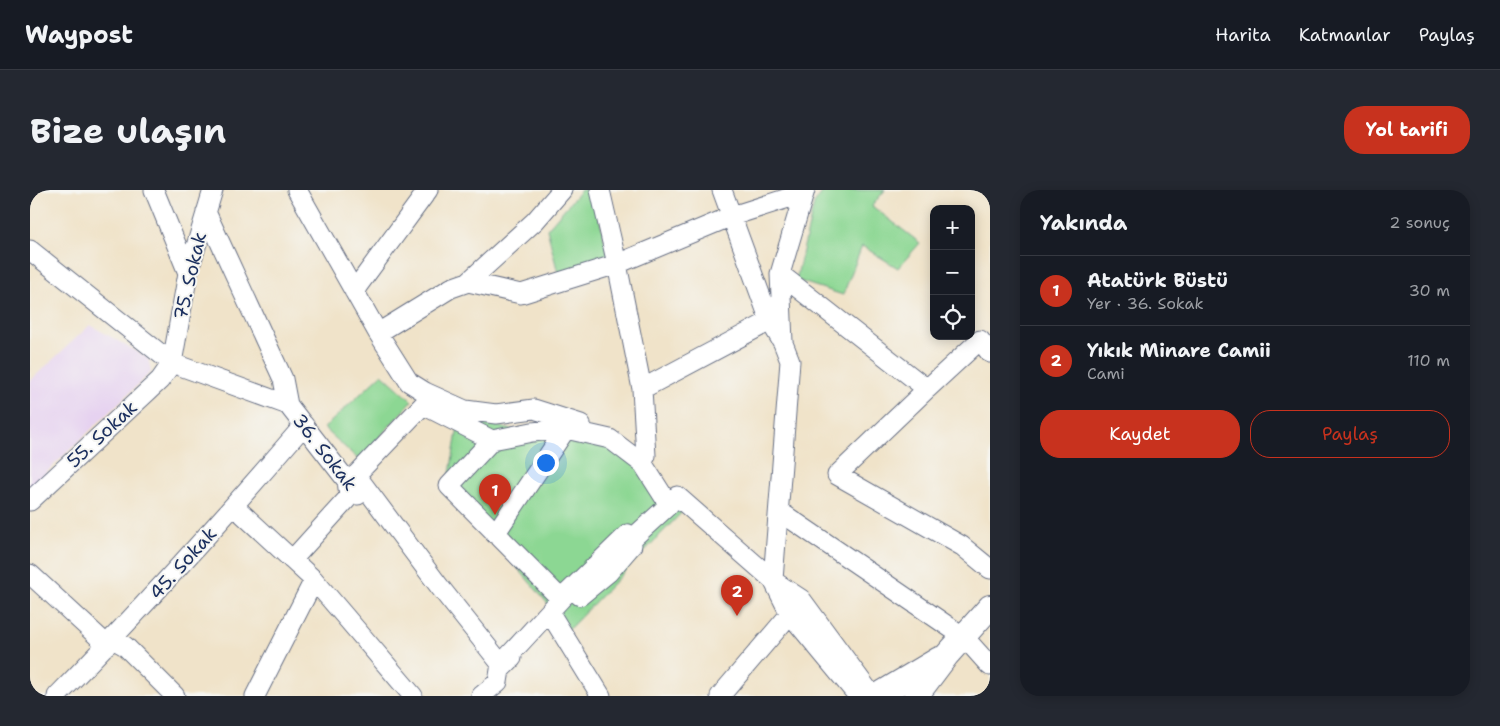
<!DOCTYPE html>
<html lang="tr">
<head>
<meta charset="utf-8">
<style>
	:root { --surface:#171b24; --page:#242831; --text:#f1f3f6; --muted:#9ea1a6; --line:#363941; --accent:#c8321e }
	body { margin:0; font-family:"Shantell Sans",sans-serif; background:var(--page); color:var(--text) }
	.controls { position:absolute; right:15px; top:15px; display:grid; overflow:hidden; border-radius:10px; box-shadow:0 2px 12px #0003 }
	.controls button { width:45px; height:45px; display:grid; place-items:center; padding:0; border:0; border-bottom:1px solid var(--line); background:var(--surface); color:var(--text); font:25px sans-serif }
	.you { position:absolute; left:515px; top:272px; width:18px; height:18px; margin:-12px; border:4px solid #fff; border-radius:50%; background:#1a73e8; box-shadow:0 0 0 8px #1a73e833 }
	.badge { display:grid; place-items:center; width:32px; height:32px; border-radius:50%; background:var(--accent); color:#fff; font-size:16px; font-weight:700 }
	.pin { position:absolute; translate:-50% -41px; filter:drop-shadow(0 1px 2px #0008) }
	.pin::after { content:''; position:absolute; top:26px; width:18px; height:15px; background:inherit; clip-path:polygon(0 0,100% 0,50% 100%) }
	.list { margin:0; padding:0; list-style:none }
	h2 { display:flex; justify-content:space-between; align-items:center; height:65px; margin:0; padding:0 20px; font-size:21px }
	h2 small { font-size:16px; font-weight:400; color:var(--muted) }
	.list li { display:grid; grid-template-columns:32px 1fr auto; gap:15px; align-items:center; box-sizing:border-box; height:70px; padding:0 20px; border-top:1px solid var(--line) }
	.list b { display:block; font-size:19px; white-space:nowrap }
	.list p { margin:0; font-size:16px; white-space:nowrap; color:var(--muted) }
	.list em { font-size:16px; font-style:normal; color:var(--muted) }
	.actions { display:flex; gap:10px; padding:15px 20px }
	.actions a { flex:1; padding:11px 0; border:1px solid var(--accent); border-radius:20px; text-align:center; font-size:18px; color:var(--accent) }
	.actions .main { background:var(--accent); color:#fff }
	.icon { flex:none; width:28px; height:28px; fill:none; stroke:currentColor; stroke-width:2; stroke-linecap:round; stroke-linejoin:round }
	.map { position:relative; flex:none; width:960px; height:506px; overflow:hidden; border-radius:20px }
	header { display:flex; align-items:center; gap:30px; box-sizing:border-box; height:70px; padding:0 25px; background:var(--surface); border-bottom:1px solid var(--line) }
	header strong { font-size:24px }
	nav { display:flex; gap:28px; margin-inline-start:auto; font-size:18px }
	.intro { display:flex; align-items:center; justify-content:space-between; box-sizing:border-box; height:120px; padding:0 30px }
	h1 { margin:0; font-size:35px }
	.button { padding:12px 22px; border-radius:20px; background:var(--accent); color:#fff; font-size:18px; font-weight:700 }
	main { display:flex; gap:30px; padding:0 30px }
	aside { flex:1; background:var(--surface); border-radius:20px; box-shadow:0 2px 12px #0003 }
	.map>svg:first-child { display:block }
</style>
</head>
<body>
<header>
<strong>Waypost</strong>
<nav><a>Harita</a><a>Katmanlar</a><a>Paylaş</a></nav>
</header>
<div class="intro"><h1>Bize ulaşın</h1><a class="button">Yol tarifi</a></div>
<main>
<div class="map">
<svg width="960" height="506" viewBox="0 0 960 506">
	<rect width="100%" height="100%" fill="#f6f6f2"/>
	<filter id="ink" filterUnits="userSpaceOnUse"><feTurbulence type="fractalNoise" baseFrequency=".02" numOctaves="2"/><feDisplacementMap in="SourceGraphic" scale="10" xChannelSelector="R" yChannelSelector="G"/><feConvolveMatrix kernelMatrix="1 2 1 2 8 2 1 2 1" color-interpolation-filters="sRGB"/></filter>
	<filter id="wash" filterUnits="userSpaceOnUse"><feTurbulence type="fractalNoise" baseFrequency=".0096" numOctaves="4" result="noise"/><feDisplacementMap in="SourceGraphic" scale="20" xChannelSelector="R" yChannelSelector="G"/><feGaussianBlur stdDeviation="1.12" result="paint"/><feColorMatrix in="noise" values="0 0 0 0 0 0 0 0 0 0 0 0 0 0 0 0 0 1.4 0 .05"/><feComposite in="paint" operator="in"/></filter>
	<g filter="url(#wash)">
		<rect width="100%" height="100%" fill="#f0e3c9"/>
		<path fill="#e6d2f0" d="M60 135 118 168 121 182 0 298V191Z"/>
		<path fill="#8cd793" stroke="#548378" d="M551 0H563L579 71 528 83 517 39Z
			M794 0H855L842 16 890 53 868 78 832 56 813 105 766 90 784 14Z
			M352 184 382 211 329 270 294 238Z
			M430 225 478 239 586 255 656 318 539 439 418 295Z"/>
	</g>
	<g filter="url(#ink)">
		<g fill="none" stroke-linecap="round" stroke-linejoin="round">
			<defs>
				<path id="minor" d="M124 0 158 83
					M267 0 348 143 379 192 395 202 435 220 466 224 504 219 551 234
					M570 0 587 74 612 199 616 266
					M692 0 740 131 753 153 760 171 743 390 760 424 828 506
					M176 22 253 189 258 215
					M0 60 142 173 258 215 328 305
					M750 84 897 199 807 285 932 356 960 379
					M438 92 491 104 587 74 702 26 774 3
					M324 101 398 0
					M348 143 421 98 438 92 505 31 532 0
					M753 152 750 84 775 0
					M612 199 740 131
					M897 199 950 150 960 163
					M393 215 462 250 502 242 536 239 580 249 613 274 639 315 604 347 598 344 531 409 471 474 409 396 326 285Z
					M462 250 419 296 531 409
					M647 306 743 390
					M0 311 130 190 142 173 158 83 183 0
					M204 316 284 390 383 506
					M749 321 934 447 960 476
					M465 344 536 239
					M262 370 319 307 317 290 320 287
					M0 384 77 455
					M745 392 771 409 838 500
					M550 406 578 383 602 355
					M523 428 571 506
					M83 449 95 456 145 506
					M27 506C112 419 194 328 274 235
					M225 506 284 390
					M451 506 468 492 470 480 482 468
					M690 506 760 424"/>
				<path id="major" d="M847 506 909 469
					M886 506 917 465 960 417"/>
			</defs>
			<use href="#minor" stroke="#666e83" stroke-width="21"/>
			<use href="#major" stroke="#666e83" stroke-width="26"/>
			<use href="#minor" stroke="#fff" stroke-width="19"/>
			<use href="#major" stroke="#fff" stroke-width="24"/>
		</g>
	</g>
	<g text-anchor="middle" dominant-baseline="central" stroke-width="4" stroke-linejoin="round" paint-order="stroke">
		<g font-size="19" fill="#1b2f5e" stroke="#f6f6f2">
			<text transform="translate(160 86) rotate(-77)">75. Sokak</text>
			<text transform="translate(72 244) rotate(-43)">55. Sokak</text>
			<text transform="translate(295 262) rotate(52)">36. Sokak</text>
			<text transform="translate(153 373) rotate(-48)">45. Sokak</text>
		</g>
	</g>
</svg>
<div class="controls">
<button>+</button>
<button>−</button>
<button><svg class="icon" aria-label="locate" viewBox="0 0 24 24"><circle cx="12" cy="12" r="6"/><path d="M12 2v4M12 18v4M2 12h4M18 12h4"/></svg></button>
</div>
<div class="you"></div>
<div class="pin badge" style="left:465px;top:325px">1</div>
<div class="pin badge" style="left:707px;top:426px">2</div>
</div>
<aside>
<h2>Yakında<small>2 sonuç</small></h2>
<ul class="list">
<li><span class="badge">1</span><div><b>Atatürk Büstü</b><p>Yer · 36. Sokak</p></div><em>30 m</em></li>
<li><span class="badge">2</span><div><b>Yıkık Minare Camii</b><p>Cami</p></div><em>110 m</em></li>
</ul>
<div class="actions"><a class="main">Kaydet</a><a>Paylaş</a></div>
</aside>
</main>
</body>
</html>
